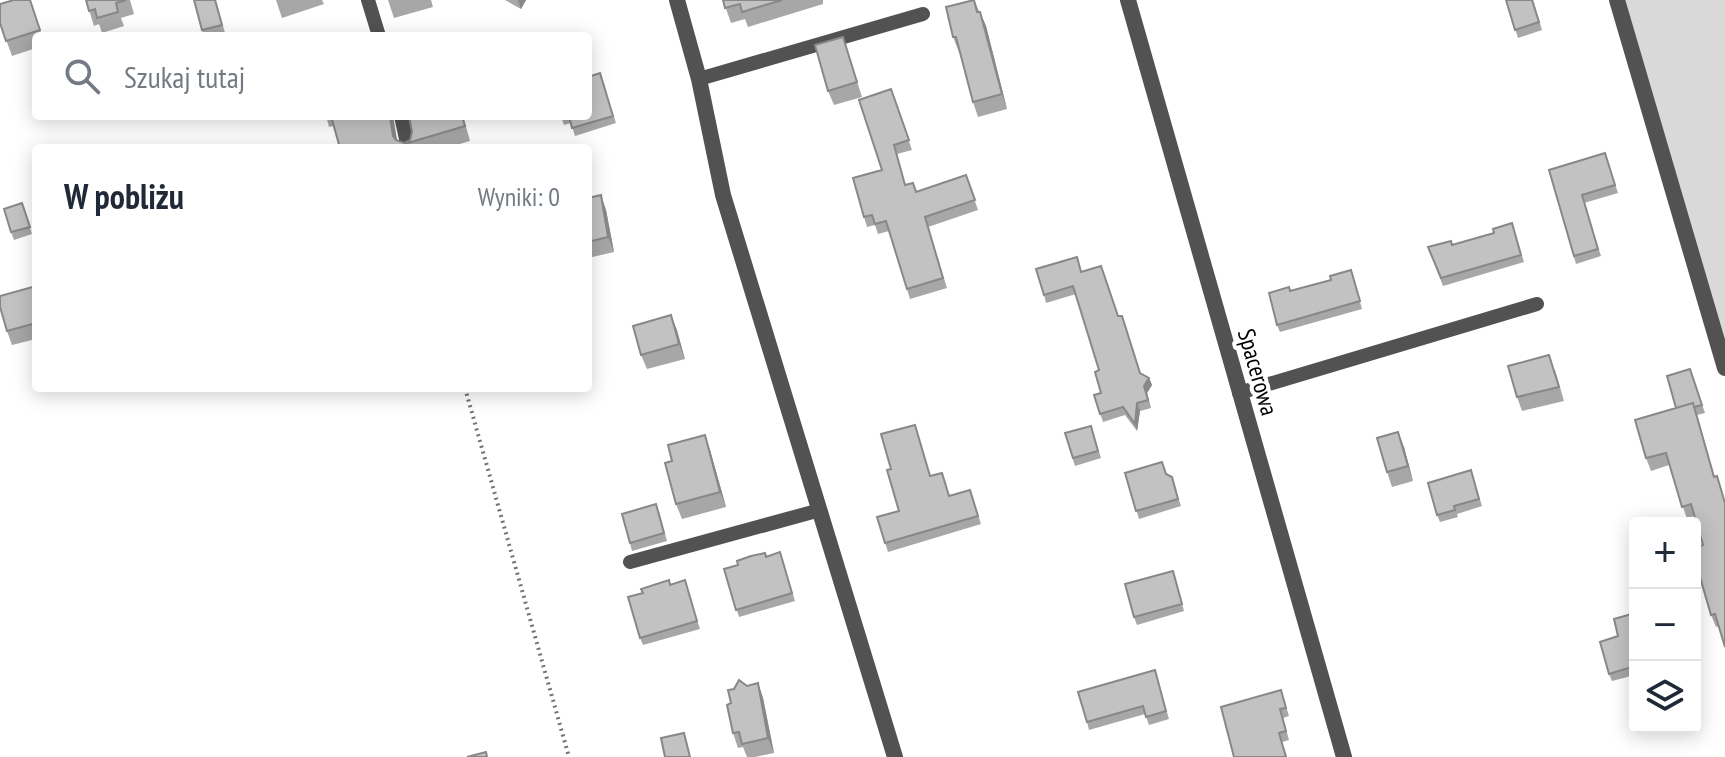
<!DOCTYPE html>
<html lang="pl">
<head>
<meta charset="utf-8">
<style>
	:root { --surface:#fff; --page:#f6f6f7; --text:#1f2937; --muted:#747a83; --line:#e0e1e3 }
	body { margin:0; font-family:"PT Sans Narrow",sans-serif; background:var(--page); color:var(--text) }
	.controls { position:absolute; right:24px; bottom:24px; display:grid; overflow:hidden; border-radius:8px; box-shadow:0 4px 20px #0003 }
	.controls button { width:72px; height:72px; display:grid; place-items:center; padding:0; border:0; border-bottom:2px solid var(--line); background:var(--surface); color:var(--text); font:40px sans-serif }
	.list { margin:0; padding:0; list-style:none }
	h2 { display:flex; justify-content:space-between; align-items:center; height:104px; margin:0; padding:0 32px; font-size:34px }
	h2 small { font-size:26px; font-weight:400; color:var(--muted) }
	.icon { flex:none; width:44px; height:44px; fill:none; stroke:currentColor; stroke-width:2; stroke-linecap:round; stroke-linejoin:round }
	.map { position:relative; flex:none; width:1725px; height:757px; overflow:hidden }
	.search { position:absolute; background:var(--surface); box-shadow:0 4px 20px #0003; left:32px; top:32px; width:560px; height:88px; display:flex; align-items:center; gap:20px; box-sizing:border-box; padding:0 28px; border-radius:8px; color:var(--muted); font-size:30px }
	.panel { position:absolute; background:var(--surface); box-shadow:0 4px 20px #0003; left:32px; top:144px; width:560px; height:248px; border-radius:8px }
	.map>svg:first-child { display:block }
</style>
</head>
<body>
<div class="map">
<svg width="1725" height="757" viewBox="0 0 1725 757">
	<rect width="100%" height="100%" fill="#fff"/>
	<path fill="#d9d9d9" d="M1615 0H1725V360Z"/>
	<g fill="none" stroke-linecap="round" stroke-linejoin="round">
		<path stroke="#747474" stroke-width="4" stroke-dasharray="2 4" stroke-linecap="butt" d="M465 388 569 757"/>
		<path stroke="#525252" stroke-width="14" d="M368 0 379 36
			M699 79 923 14
			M401 116 408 148
			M1239 393 1537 304
			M630 562 820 510"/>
		<path stroke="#525252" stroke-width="16" d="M677 0 699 79 723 195 895 757
			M1128 0 1344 757
			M1617 0 1725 368"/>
	</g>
	<path fill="#a7a7a7" d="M30 0 42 36H36V48L12 56 0 23Z
		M86 0H130L134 14 121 18 124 26 102 33 99 24 94 26Z
		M216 0 225 33 212 36H204L202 30Z
		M276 0H322L324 4 282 18Z
		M388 0H431L433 7 394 18Z
		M505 0H526L521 9Z
		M723 0H823V4L748 27 745 19 731 23Z
		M974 0 986 26 1007 109 978 117 973 102 960 52H959L953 37Z
		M1506 0H1533L1542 30 1518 38Z
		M843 37 862 97 834 105 828 91Z
		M600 73 616 123 575 136 571 123 564 125 561 116H588Z
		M891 89 912 150 897 154 905 185 913 183 917 192 966 175 978 210 928 227 947 288 910 299 889 231 878 234 875 225 867 227 864 217 882 170Z
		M326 116H393L397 141 404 143 463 116 470 141 446 148H340L333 126 329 127Z
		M1605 153 1618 193 1584 203 1601 256 1576 264 1549 170Z
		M588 198 606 210 614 252 588 258Z
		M22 203 32 234 14 240 11 232Z
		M1512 223 1524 262 1443 286 1428 247 1452 245 1494 233Z
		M1081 272 1118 316 1140 373 1149 378 1152 385 1147 393 1151 408 1140 411 1137 431 1125 415 1103 422 1094 395 1101 393 1099 370 1076 294 1046 303 1044 295Z
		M1353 277 1362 309 1280 332 1277 325 1290 291Z
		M36 286V339L12 345 7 331Z
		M671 315 685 359 647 369 641 355Z
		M1690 369 1705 413 1697 415 1714 477 1719 626 1716 627 1711 615 1703 545 1694 516 1687 519 1669 465 1651 471 1646 458 1676 408Z
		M1555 370 1564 401 1522 411 1517 397Z
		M1091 426 1101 458 1075 466 1065 433Z
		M1404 447 1413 481 1392 487 1387 472Z
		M710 450 726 507 682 519 676 504Z
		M1471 470 1482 506 1457 514 1458 517 1440 522 1437 515Z
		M1125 473 1167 475 1174 485 1181 506 1139 519Z
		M931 476 949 496 970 490 981 524 888 552 877 517 899 511Z
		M659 511 667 541 632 551 630 543Z
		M780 552 795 601 739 617 724 569Z
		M1175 578 1184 611 1137 625 1134 617Z
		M670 585 687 588 700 629 643 645 640 638Z
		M1635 613V675L1612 681 1609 674 1618 636Z
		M1157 678 1169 719 1149 725 1145 714 1089 730 1087 722Z
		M758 683 763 698 774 753 755 757H747L743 747 738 748 733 733 731 703 747 686Z
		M1281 690 1289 716 1283 718 1289 740 1282 742 1287 757H1234Z"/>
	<path fill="#888" d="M518 0H526L521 9Z
		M980 12 986 26 1007 109 1002 94Z
		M390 116H393L398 146 393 136Z
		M601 195 606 210 614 252 608 237Z
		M671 315 677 330 685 359 679 344Z
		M1149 378 1152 385 1147 393 1151 408 1144 386Z
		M1137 403 1140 411 1137 431 1135 424Z
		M1693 403 1697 415 1718 489 1714 477Z
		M1398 432 1404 447 1413 481 1408 466Z
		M705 435 710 450 726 507 720 492Z
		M758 683 763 698 774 753 768 738Z"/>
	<path fill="#c2c2c2" stroke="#888" stroke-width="2" d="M14 0H30L40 30 6 41 0 23V4Z
		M86 0H126L116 3 118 12 97 18 95 9 89 11Z
		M194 0H215L222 25 202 30Z
		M723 0H782L742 12 740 4 725 8Z
		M974 0 977 12H980L1002 94 973 102 956 37H953L946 7Z
		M1506 0H1532L1539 22 1515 30Z
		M843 37 857 82 828 91 815 45Z
		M600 73 613 116 572 128 569 116H588V77Z
		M891 89 909 140 894 145 905 185 913 183 916 192 966 175 975 200 925 217 943 278 907 289 886 221 875 224 872 215 864 217 853 178 882 170 859 100Z
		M331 116H390L393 136 396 140 404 143 410 140 412 132 409 116H462L465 126 391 148H340Z
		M1605 153 1615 185 1582 195 1598 249 1574 256 1549 170Z
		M601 195 608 237 588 242V198Z
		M22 203 30 227 11 232 4 209Z
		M1512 223 1521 255 1441 278 1428 247 1451 241 1452 245 1494 233 1493 229Z
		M1077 257 1081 272 1101 266 1118 316H1122L1140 373 1149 378 1144 386 1148 400 1137 403 1135 424 1123 407 1100 414 1094 395 1101 393 1095 372 1099 370 1073 286 1044 295 1036 269Z
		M1351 270 1360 301 1277 325 1269 293 1289 287 1290 291 1331 280 1330 276Z
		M36 286V323L7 331 0 307V296Z
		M671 315 679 344 641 355 633 326Z
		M1549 355 1559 387 1517 397 1508 366Z
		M1690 369 1702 405 1694 407 1693 403 1676 408 1667 376Z
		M1693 403 1714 477 1717 476 1725 503V647L1715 614 1711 615 1695 560V548L1703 545 1691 504 1682 507 1666 453 1646 458 1635 420Z
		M915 425 930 476 942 473 949 496 970 490 978 516 885 543 877 517 899 511 887 470 891 469 881 434Z
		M1091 426 1098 451 1073 458 1065 433Z
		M1398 432 1408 466 1387 472 1377 438Z
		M705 435 720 492 676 504 665 463 672 461 668 445Z
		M1162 462 1166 474 1172 477 1178 499 1136 511 1125 473Z
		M1471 470 1479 499 1454 506 1455 510 1437 515 1428 483Z
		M656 504 664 533 630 543 622 514Z
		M780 552 792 593 736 610 724 569 738 565 737 561 751 556 765 553 766 557Z
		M1173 571 1182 604 1134 617 1125 584Z
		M669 580 670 585 685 580 697 621 640 638 628 597 643 593 641 589Z
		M1635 613V666L1609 674 1600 642 1618 636 1614 619Z
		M1155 670 1166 711 1146 717 1143 706 1087 722 1078 692Z
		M739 680 747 686 758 683 768 738 742 744 739 732 733 733 727 705 731 703 728 690 734 689Z
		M1281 690 1286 708 1280 709 1286 731 1279 733 1286 757H1234L1221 707Z
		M684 733 690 757H665L661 738Z
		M486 752 487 757H467Z"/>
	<g text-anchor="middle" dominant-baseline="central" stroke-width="8" stroke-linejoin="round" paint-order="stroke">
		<g font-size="24" fill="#000" stroke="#fff">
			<text transform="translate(1258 372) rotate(74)">Spacerowa</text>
		</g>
	</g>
</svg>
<div class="controls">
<button>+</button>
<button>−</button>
<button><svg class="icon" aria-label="layers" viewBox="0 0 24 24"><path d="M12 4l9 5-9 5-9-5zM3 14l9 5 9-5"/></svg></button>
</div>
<div class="search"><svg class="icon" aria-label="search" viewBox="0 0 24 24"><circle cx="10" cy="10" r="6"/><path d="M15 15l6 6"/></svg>Szukaj tutaj</div>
<section class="panel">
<h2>W pobliżu<small>Wyniki: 0</small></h2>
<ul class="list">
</ul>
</section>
</div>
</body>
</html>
